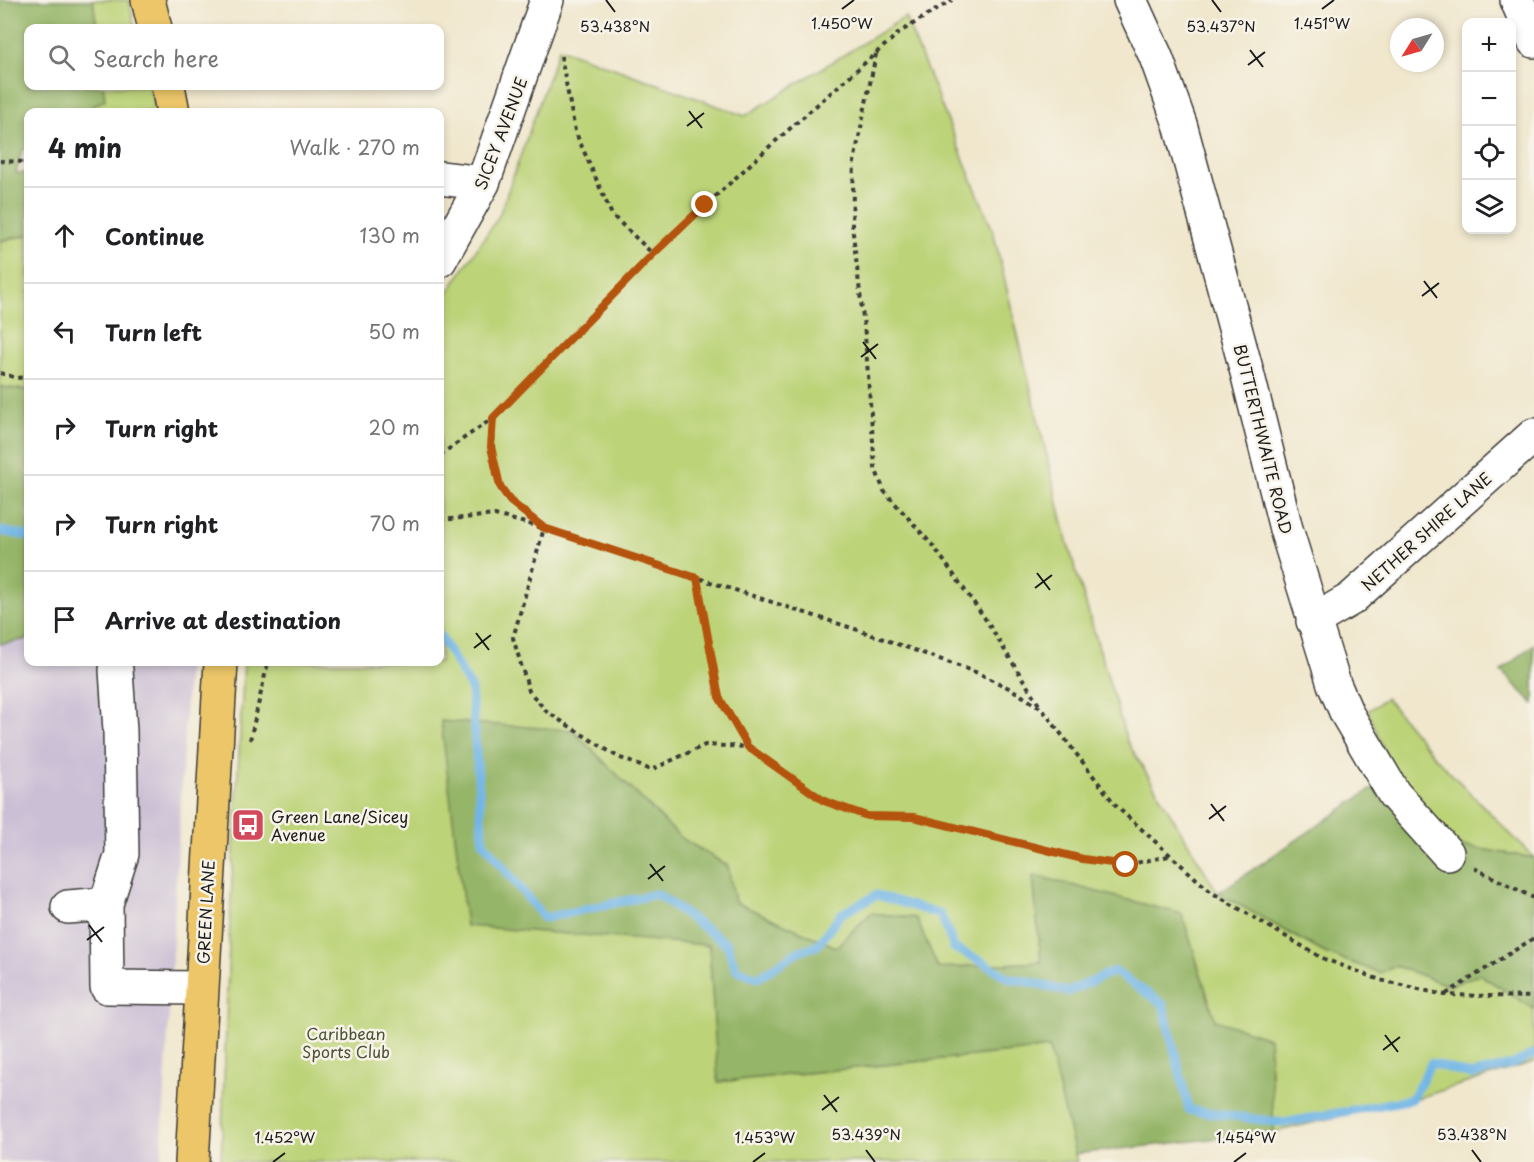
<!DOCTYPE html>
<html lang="en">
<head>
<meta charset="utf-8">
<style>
	:root { --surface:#fff; --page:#f2f2f2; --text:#202124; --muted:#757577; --line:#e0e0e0 }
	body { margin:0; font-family:"Playpen Sans",sans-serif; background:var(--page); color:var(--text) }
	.controls { position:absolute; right:18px; top:18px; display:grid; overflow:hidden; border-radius:12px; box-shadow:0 3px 9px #0003 }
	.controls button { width:54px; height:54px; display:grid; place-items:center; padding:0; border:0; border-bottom:2px solid var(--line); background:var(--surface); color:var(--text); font:30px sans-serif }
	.compass { position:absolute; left:1390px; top:18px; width:54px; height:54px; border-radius:50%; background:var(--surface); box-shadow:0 3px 9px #0003; rotate:233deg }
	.stop { position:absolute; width:18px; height:18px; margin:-14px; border:4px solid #b45309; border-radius:50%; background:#fff }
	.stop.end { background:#b45309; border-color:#fff; box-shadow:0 2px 6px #0008 }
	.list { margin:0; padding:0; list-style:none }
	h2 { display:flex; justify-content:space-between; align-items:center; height:78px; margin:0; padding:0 24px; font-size:26px }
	h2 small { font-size:20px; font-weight:400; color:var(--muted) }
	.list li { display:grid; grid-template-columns:39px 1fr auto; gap:18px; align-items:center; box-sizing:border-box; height:96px; padding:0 24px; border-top:2px solid var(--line) }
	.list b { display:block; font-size:22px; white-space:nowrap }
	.list em { font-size:20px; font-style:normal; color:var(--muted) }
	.icon { flex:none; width:33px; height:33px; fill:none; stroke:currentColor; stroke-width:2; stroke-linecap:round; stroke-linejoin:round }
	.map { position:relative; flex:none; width:1534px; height:1162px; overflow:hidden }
	.search { position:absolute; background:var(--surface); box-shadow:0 3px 9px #0003; left:24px; top:24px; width:420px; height:66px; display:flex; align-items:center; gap:15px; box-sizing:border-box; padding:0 21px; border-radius:12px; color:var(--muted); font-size:22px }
	.panel { position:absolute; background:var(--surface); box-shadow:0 3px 9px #0003; left:24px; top:108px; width:420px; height:558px; border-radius:12px }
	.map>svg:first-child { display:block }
</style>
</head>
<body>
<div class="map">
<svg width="1534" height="1162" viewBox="0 0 1534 1162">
	<rect width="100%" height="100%" fill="#f7f3e8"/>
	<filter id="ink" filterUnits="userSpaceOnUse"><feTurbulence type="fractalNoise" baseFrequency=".0167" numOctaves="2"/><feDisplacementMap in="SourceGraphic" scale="12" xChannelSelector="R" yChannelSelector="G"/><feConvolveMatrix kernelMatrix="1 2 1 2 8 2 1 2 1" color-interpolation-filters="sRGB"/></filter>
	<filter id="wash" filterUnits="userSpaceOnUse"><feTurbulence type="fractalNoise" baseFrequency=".008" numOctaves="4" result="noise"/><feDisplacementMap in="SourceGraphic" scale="24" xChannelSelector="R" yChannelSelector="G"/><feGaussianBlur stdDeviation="1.35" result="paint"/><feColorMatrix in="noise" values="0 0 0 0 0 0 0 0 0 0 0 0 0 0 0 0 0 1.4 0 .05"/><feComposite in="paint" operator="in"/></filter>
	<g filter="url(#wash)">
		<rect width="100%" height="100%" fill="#f0e7cd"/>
		<path fill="#cbbfd5" d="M28 639V662H188L161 1162H0V644Z"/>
		<path fill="#bcd378" stroke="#6c784a" stroke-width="1.5" d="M93 0H129L135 28H97Z
			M905 17 993 231 1067 541 1127 741 1218 893 1325 953 1380 972 1396 966 1450 986 1479 974 1534 1009V1062L1421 1097 1274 1132 1269 1038 1215 1020 1182 914 1033 876 1041 962 938 968 916 918 871 913 836 947 734 902 728 866 681 838 572 730 696 944 709 945 719 1082 1050 1048 1077 1162H221L230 918 244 662H440V304L499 216 559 48 745 116Z
			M103 86H149L156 112H83L105 99Z
			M28 235V390L0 387V241Z
			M1386 698 1433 755 1534 858 1456 845 1394 774 1368 711Z"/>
		<path fill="#95b568" stroke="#586842" stroke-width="1.5" d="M0 0H93L97 28H28V86H103L105 99 83 112H28V147L22 151 16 173H28V235L0 241Z
			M0 387 28 390V639L0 644Z
			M1534 644V704L1501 671Z
			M441 721 572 730 681 838 728 866 735 902 836 947 871 913 916 918 938 968 1041 962 1033 875 1182 914 1215 1020 1269 1038 1274 1132 1075 1154 1049 1048 718 1082 709 945 466 926Z
			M1394 774 1456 845 1534 858V1009L1479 974 1450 986 1396 966 1380 973 1325 953 1218 893Z"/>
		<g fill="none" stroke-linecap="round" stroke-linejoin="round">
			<path stroke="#6fb5e6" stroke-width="9" d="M0 531 28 536
				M440 636 471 688 483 842 544 918 657 894 727 944 736 969 758 978 799 951 817 946 841 914 877 895 941 915 954 948 983 962 1008 978 1039 984 1068 992 1114 971 1163 1004 1189 1110 1284 1123 1412 1099 1431 1063 1471 1075 1511 1065 1534 1054"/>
		</g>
	</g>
	<g filter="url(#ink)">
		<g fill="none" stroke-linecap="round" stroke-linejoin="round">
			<defs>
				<path id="minor" d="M1130 0 1156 57 1180 124 1248 376 1286 529 1334 684 1347 714 1394 794 1447 853
					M1517 0 1534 41
					M440 178 483 183
					M440 260 483 183 547 0
					M1313 621 1351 599 1534 435
					M106 904 122 854 120 731 116 670
					M68 907 106 904 107 987 201 988"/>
				<path id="major" d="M148 0 155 28
					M168 86 173 112
					M192 1162 221 662"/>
			</defs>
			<use href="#minor" stroke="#3c3a37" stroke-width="36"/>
			<use href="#major" stroke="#3c3a37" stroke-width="36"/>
			<path stroke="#3c3a37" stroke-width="4" stroke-dasharray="4.5 4.5" stroke-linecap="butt" d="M876 54 854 162 852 225 865 335 875 468 884 491 934 547 984 617 1041 708
				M561 56 575 131 612 215 653 254
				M0 161 28 162
				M0 373 17 378 28 377
				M493 418C491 443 491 483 511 502 521 512 534 519 544 528L513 638 529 691 547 712 618 757 651 770 705 745 747 747
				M440 455 493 418 653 254 769 147 900 32 952 0
				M440 520 495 515 544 528 861 631 978 673 1013 690 1042 709 1117 807 1211 892 1322 958 1380 980 1445 995 1534 997
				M697 578 719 697 748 748 824 800 867 816 914 817 1083 859 1126 865 1169 856
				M250 740 268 662
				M1474 868 1534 898
				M1446 994 1534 938"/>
			<use href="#minor" stroke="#fff" stroke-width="33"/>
			<use href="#major" stroke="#ecc669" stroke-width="33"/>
		</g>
	</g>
	<g fill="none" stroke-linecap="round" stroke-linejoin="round" filter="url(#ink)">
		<path stroke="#b45309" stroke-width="8" d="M705 205 653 254 493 418 491 447 500 486 510 501 544 528 697 578 719 697 748 747 824 801 867 816 914 817 1083 859 1126 865"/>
	</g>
	<path fill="none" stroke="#1c1c1c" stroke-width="2" d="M606 0 615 12M1212 0 1221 12M842 9 854 0M1322 9 1334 0M1250 50 1263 67M1248 65 1265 52M689 111 702 128M687 126 704 113M1424 281 1437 298M1422 296 1439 283M863 342 876 359M861 357 878 344M1037 573 1050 590M1035 588 1052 575M476 633 489 650M474 648 491 635M1211 804 1224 821M1209 819 1226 806M650 864 663 881M648 879 665 866M89 925 102 942M87 940 104 927M1385 1035 1398 1052M1383 1050 1400 1037M824 1095 837 1112M822 1110 839 1097M866 1150 875 1162M1472 1150 1481 1162M273 1162 285 1153M753 1162 765 1153M1234 1162 1246 1153"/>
	<defs>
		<symbol id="bus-square" viewBox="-11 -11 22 22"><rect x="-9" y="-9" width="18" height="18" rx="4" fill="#d1495b" stroke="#f7f3e8"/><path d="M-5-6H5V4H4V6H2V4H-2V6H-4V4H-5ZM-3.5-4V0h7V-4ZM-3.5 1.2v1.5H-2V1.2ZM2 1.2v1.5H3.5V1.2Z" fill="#fff"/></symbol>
	</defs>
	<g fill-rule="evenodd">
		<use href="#bus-square" x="229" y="806" width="38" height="38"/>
	</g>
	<g text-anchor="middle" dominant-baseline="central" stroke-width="5" stroke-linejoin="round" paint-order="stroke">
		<g font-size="16" fill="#1c1c1c" stroke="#f7f3e8">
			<text transform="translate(500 133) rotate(-69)">SICEY AVENUE</text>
			<text transform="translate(1264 439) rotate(76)">BUTTERTHWAITE ROAD</text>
			<text transform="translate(1426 531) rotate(-42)">NETHER SHIRE LANE</text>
			<text transform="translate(205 912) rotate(-87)">GREEN LANE</text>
		</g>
		<g font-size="16" fill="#1c1c1c" stroke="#f7f3e8" text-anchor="start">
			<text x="271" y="816">Green Lane/Sicey<tspan x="271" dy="18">Avenue</tspan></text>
		</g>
		<g font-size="16" fill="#4c5338" stroke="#f7f3e8">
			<text x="346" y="1033">Caribbean<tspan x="346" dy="18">Sports Club</tspan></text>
		</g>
	</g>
	<g font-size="15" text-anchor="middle" fill="#1c1c1c" stroke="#f7f3e8" stroke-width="5" stroke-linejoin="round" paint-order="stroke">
		<text x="1322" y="29">1.451°W</text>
		<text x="842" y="29">1.450°W</text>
		<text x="615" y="32">53.438°N</text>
		<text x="1221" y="32">53.437°N</text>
		<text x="866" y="1140">53.439°N</text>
		<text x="1472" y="1140">53.438°N</text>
		<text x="285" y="1143">1.452°W</text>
		<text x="765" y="1143">1.453°W</text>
		<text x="1246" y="1143">1.454°W</text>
	</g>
</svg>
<div class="controls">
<button>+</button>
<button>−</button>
<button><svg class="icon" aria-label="locate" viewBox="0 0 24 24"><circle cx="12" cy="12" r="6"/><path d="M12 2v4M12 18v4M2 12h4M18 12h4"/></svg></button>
<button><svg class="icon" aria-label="layers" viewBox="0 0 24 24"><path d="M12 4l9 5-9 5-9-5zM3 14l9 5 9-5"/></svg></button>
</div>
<svg class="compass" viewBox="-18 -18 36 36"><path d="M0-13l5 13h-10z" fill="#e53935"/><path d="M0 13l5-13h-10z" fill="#757577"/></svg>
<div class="stop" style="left:1126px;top:865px"></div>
<div class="stop end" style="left:705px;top:205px"></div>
<div class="search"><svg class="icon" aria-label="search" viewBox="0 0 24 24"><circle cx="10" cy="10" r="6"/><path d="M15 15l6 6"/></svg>Search here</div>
<section class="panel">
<h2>4 min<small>Walk · 270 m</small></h2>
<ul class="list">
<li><svg class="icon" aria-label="ahead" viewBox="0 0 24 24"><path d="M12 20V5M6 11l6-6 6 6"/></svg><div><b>Continue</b></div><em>130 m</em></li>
<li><svg class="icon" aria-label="left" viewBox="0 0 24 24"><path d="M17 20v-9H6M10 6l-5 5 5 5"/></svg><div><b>Turn left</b></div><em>50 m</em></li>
<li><svg class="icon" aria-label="right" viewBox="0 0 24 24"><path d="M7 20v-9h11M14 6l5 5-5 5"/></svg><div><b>Turn right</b></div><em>20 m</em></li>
<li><svg class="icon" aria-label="right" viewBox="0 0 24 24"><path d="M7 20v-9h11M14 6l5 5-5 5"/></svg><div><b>Turn right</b></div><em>70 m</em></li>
<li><svg class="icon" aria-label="arrive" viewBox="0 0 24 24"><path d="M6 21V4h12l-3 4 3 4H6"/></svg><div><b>Arrive at destination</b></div></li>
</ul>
</section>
</div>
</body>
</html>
